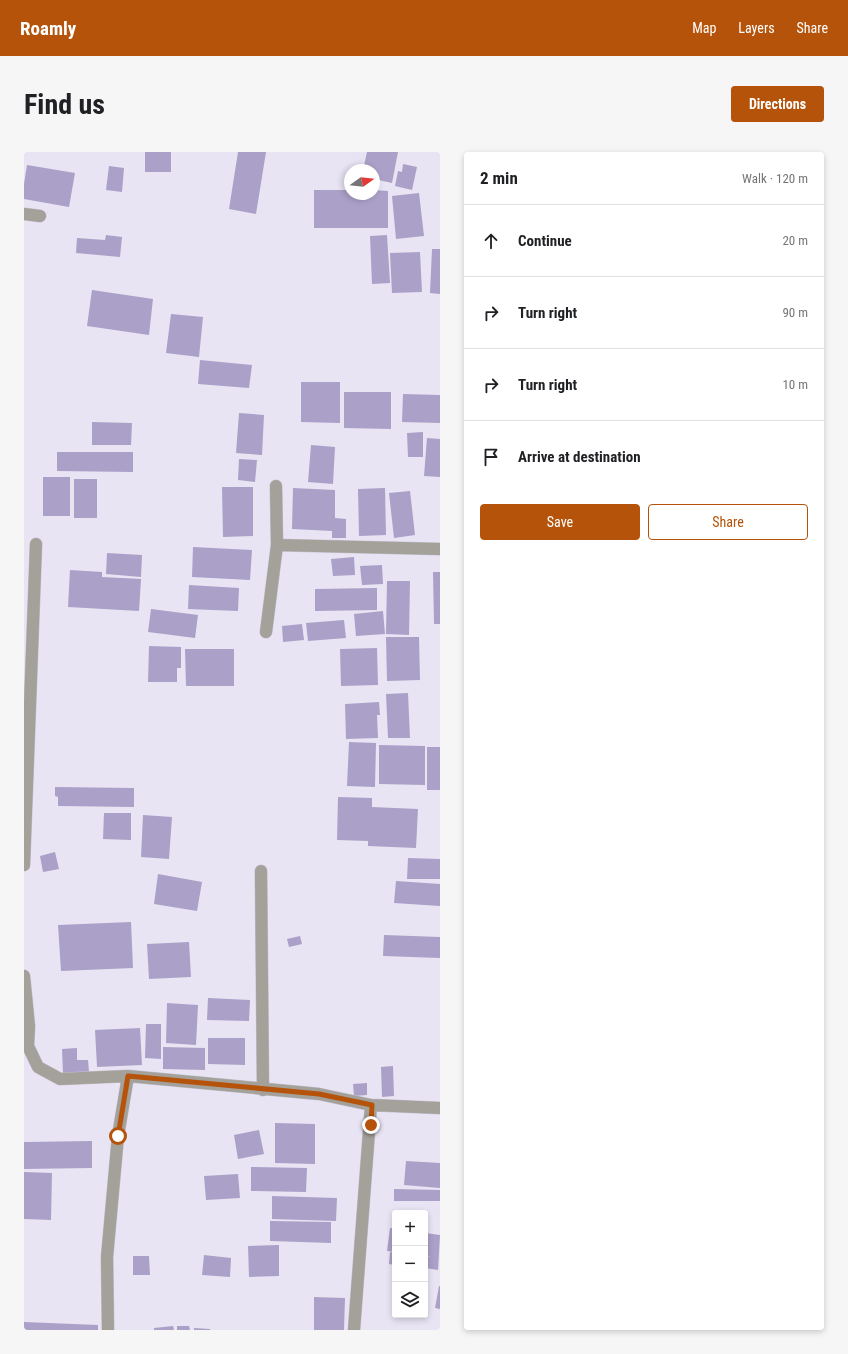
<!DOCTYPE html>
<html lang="en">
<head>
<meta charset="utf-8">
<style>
	:root { --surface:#fff; --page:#f6f6f6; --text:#202124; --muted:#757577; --line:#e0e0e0; --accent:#b45309 }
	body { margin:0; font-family:"Roboto Condensed",sans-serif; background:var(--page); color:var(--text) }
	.controls { position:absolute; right:12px; bottom:12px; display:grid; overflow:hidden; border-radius:4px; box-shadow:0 2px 6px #0003 }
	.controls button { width:36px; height:36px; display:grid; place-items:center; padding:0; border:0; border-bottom:1px solid var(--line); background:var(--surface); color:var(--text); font:20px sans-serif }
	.compass { position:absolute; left:320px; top:12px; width:36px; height:36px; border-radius:50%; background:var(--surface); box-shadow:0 2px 6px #0003; rotate:75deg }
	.stop { position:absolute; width:12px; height:12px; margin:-9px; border:3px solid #b45309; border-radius:50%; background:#fff }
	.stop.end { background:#b45309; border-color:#fff; box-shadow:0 1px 4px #0008 }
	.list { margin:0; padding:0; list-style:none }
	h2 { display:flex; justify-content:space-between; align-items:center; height:52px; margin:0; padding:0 16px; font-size:17px }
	h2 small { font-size:13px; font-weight:400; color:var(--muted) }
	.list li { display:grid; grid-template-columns:26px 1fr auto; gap:12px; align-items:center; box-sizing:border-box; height:72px; padding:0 16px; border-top:1px solid var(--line) }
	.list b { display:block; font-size:15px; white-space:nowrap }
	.list em { font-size:13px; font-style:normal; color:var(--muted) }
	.actions { display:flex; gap:8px; padding:12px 16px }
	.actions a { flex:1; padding:9px 0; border:1px solid var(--accent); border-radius:4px; text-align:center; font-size:14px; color:var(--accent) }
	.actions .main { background:var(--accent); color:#fff }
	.icon { flex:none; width:22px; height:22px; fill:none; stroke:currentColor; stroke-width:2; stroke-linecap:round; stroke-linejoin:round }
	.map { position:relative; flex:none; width:416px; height:1178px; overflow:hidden; border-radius:4px }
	header { display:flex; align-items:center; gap:24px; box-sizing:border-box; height:56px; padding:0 20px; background:var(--accent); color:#fff }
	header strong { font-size:19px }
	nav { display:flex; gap:22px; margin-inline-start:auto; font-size:14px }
	.intro { display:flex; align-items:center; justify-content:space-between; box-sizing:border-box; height:96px; padding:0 24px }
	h1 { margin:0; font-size:28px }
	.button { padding:10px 18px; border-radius:4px; background:var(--accent); color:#fff; font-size:14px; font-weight:700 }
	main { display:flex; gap:24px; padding:0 24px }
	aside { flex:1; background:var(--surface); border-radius:4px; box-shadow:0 2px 6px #0003 }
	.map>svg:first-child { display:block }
</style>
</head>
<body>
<header>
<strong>Roamly</strong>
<nav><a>Map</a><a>Layers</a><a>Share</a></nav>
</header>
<div class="intro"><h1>Find us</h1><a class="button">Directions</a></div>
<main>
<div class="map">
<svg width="416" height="1178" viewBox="0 0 416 1178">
	<rect width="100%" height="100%" fill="#e8e4f4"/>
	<path fill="#aba0c8" d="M121 0H147V20H121Z
		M214 0H242L232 62 205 57Z
		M343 0H374L368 31 350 27V18H339Z
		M379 12 393 15 388 38 371 34 374 19 378 20Z
		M3 13 51 21 45 55 0 47V32Z
		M85 14 100 16 98 40 82 38Z
		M290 38H326V42H350V38L364 39V76H290Z
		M395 41 400 84 372 87 368 44Z
		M82 83 98 85 96 105 52 101 53 86 81 88Z
		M363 83 366 131 348 132 346 84Z
		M408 97H416V142L406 141Z
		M396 100 398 140 368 141 366 101Z
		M68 138 129 147 125 183 63 174Z
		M147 162 179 165 175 205 142 201Z
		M176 208 228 213 225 236 174 232Z
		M277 230H316V271L277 270Z
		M320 240H367V277L320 276Z
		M379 242 416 243V271L378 270Z
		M215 261 240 263 238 303 212 301Z
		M68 270 108 271 107 293H68Z
		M399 280V305H384L383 281Z
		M403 286 416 287V325L400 324Z
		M287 293 311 295 309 332 284 330Z
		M33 300H109V320L33 319Z
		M215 307 233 308 231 330 214 328Z
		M19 325H46V364H19Z
		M50 327H73V366H50Z
		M198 335H229V384L199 385Z
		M269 336 311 338V366L322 367V386H308V379L268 377Z
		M361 336 362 383 335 384 334 337Z
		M386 339 391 383 370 386 365 341Z
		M169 395 228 398 226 428 168 425Z
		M83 401 118 403 117 425 82 422Z
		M330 405 331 423 309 424 307 407Z
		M358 413 359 432 338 433 336 414Z
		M46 418 78 420V425L117 427 115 459 44 455Z
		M409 420H416V472H410Z
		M363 429H386L385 483 362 482Z
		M165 433 215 436 214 459 164 457Z
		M353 436V458L291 459V437Z
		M127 457 174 463 171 486 124 480Z
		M359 459 361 482 332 484 330 462Z
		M320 468 322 486 284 489 282 471Z
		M278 472 280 488 259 490 258 474Z
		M362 485H395L396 528 363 529Z
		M125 494 157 495V516H153V530H124Z
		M353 496 354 533 317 534 316 497Z
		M161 497H210V534H162Z
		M384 541 386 586H364L362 542Z
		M355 550 356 563H353L354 586 322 587 321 552Z
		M325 590 352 591 351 635 323 634Z
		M355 593 401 594V633L355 632Z
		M403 595H416V638H403Z
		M31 635 110 636V655L34 654V645L31 644Z
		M314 645 348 646V655L394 657 392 696 344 694V689L313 688Z
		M80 661H107V688L79 687Z
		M119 663 148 665 145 707 117 705Z
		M31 700 35 717 19 720 16 704Z
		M384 706 416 707V727H383Z
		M134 722 178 730 173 759 130 752Z
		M372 729 416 732V754L370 751Z
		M107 770 109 816 37 819 34 773Z
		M360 783 416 785V806L359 804Z
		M276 784 278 792 265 795 263 787Z
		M165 790 167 825 125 827 123 792Z
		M184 846 226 848 225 869 183 868Z
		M143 851 174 853 172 893 142 891Z
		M122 872H137V907L121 906Z
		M116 876 118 913 73 915 71 878Z
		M184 886H221V913L184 912Z
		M139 895 181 896V918L139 917Z
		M53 896V908H64L65 920 39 922 38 897Z
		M369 914 370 944 358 945 357 915Z
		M343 931V943L330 944 329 932Z
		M251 971 291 972V1012L251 1011Z
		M235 978 240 1002 214 1007 210 983Z
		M68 989V1016L0 1017V990Z
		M382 1009 416 1011V1036L380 1033Z
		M227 1015 283 1016 282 1040 227 1039Z
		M0 1020 28 1021 27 1068 0 1067Z
		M214 1022 216 1046 182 1048 180 1024Z
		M370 1037 416 1038V1049H370Z
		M248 1044 313 1046 312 1069 248 1067Z
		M246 1069 307 1070V1091L246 1089Z
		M366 1076H371V1100L363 1099Z
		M401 1081 416 1083 414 1118 401 1116V1105H407L401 1104Z
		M255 1093V1124L225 1125 224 1094Z
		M366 1100 371 1101V1113L365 1112Z
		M180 1103 207 1106 206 1125 178 1123Z
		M109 1104H125L126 1123H109Z
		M415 1134H416V1157L411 1156Z
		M290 1145 321 1146 320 1178H290Z
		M0 1170 74 1173V1178H0Z
		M149 1174 150 1178H130V1176Z
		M153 1174H165L166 1178H153Z
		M170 1176 186 1177V1178H170Z"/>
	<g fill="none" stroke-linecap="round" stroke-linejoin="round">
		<defs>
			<path id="street" d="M0 62 16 64
				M253 393 416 397
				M242 480 253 393 252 334
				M0 713 12 392
				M237 719 239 938
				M0 824 5 874 4 894 14 915 36 927 104 924 295 942 347 953 416 956
				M84 1178 83 1105 94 984 104 924
				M330 1178 347 953"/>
		</defs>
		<use href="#street" stroke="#c4c1cf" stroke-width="13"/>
		<use href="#street" stroke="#a4a09a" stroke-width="12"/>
	</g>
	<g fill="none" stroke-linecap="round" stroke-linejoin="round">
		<path stroke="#b45309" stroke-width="5" d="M94 984 104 924 295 942 348 953 347 973"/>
	</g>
</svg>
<div class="controls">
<button>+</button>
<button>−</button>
<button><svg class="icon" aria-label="layers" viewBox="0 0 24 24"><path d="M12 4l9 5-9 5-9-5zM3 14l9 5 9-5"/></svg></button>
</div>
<svg class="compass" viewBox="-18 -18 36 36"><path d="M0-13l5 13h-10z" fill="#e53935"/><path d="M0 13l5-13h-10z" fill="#757577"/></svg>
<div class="stop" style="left:94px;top:984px"></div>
<div class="stop end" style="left:347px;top:973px"></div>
</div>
<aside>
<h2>2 min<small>Walk · 120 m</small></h2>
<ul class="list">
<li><svg class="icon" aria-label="ahead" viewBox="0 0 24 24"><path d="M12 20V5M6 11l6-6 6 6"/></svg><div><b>Continue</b></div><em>20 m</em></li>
<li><svg class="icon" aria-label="right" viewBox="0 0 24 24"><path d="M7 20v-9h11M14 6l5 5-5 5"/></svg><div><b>Turn right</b></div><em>90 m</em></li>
<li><svg class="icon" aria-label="right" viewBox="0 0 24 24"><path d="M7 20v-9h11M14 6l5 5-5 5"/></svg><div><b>Turn right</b></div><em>10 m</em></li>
<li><svg class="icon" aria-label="arrive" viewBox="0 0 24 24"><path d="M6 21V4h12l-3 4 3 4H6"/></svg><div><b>Arrive at destination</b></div></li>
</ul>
<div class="actions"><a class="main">Save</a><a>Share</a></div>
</aside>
</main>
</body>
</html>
